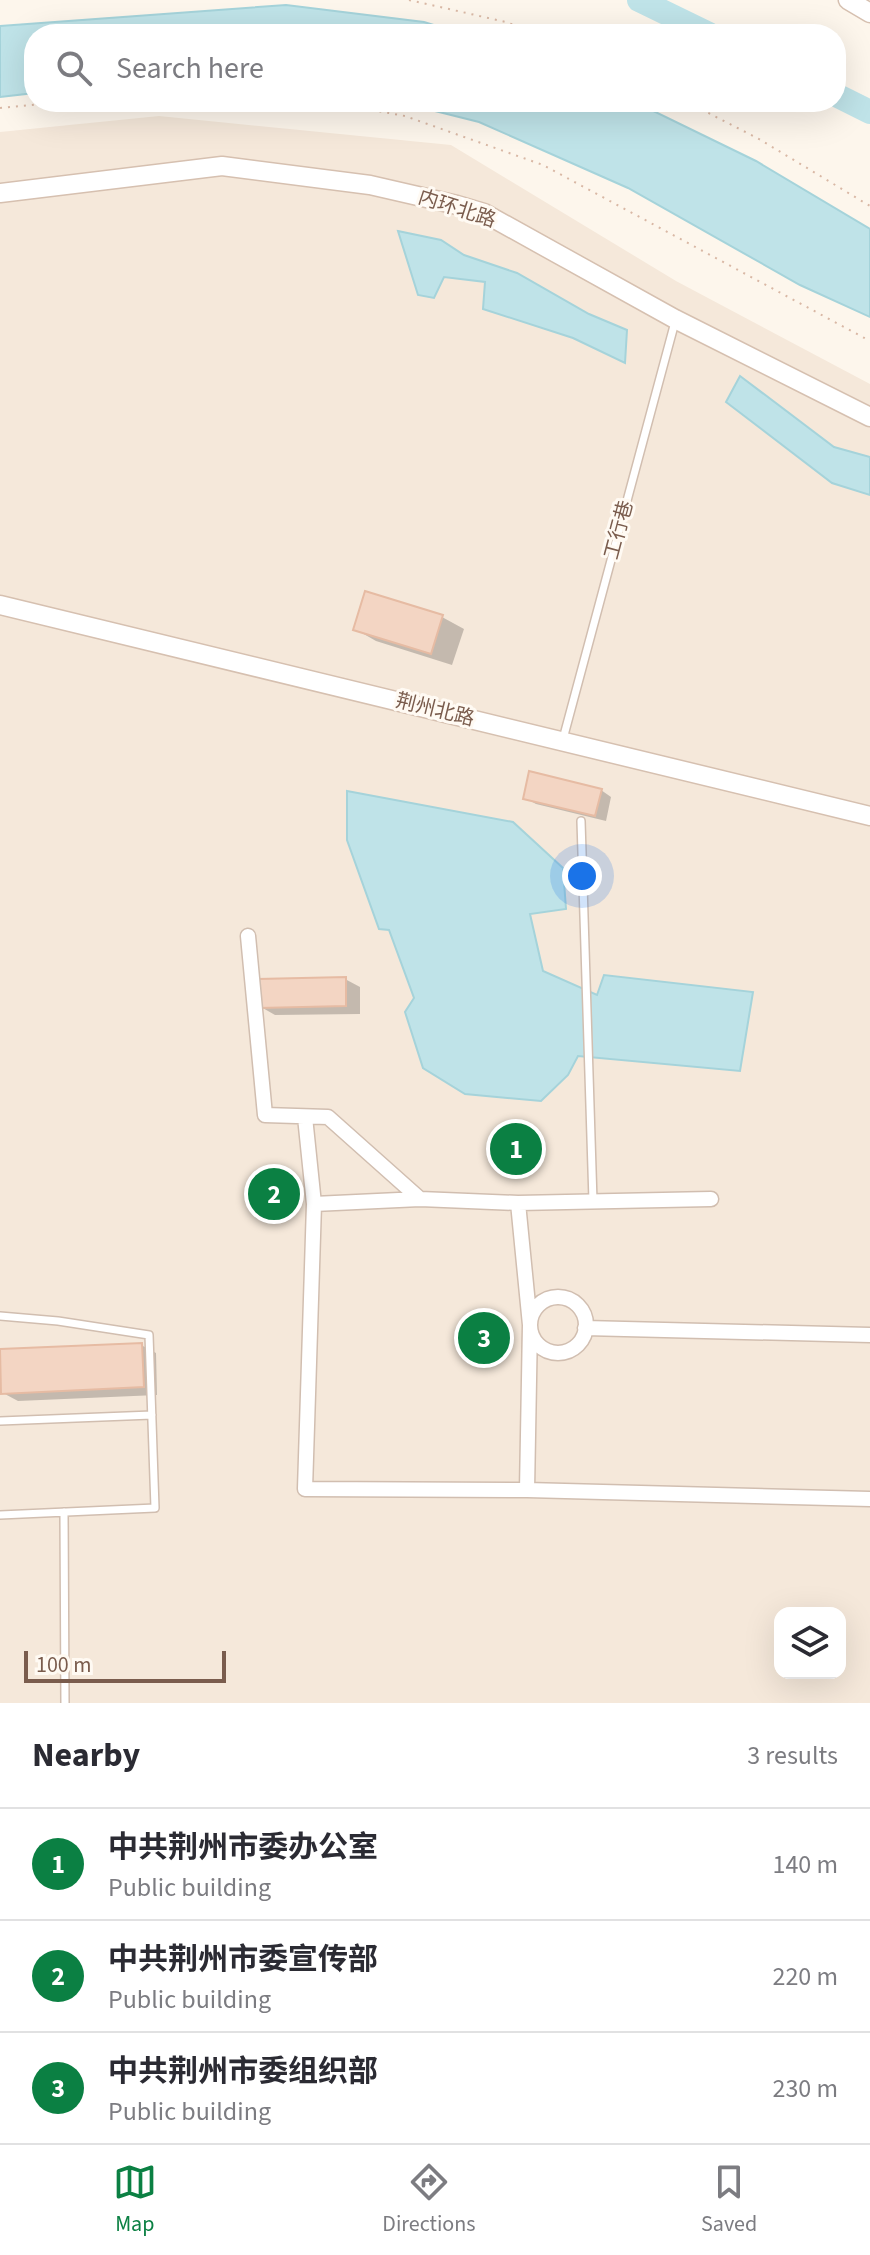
<!DOCTYPE html>
<html lang="en">
<head>
<meta charset="utf-8">
<style>
	:root { --surface:#fff; --page:#f7f7f7; --text:#2b2b33; --muted:#7c7c81; --line:#e1e1e2; --accent:#0b8043 }
	body { margin:0; font-family:"Source Sans 3","Noto Sans SC",sans-serif; background:var(--page); color:var(--text) }
	.controls { position:absolute; right:24px; bottom:24px; display:grid; overflow:hidden; border-radius:16px; box-shadow:0 8px 32px #0002 }
	.controls button { width:72px; height:72px; display:grid; place-items:center; padding:0; border:0; border-bottom:2px solid var(--line); background:var(--surface); color:var(--text); font:40px sans-serif }
	.scale { position:absolute; left:24px; bottom:20px; width:202px; box-sizing:border-box; padding-left:8px; border:4px solid #7a5c4d; border-top:0; font-size:22px; line-height:28px; white-space:nowrap; color:#7a5c4d; -webkit-text-stroke:6px #fffaf3; paint-order:stroke }
	.you { position:absolute; left:582px; top:876px; width:28px; height:28px; margin:-20px; border:6px solid #fff; border-radius:50%; background:#1a73e8; box-shadow:0 0 0 12px #1a73e833 }
	.badge { display:grid; place-items:center; width:52px; height:52px; border-radius:50%; background:var(--accent); color:#fff; font-size:26px; font-weight:700 }
	.pin { position:absolute; translate:-50% -50%; border:4px solid #fff; box-shadow:0 2px 8px #0006 }
	.list { margin:0; padding:0; list-style:none }
	h2 { display:flex; justify-content:space-between; align-items:center; height:104px; margin:0; padding:0 32px; font-size:34px }
	h2 small { font-size:26px; font-weight:400; color:var(--muted) }
	.list li { display:grid; grid-template-columns:52px 1fr auto; gap:24px; align-items:center; box-sizing:border-box; height:112px; padding:0 32px; border-top:2px solid var(--line) }
	.list b { display:block; font-size:30px; white-space:nowrap }
	.list p { margin:0; font-size:26px; white-space:nowrap; color:var(--muted) }
	.list em { font-size:26px; font-style:normal; color:var(--muted) }
	.icon { flex:none; width:44px; height:44px; fill:none; stroke:currentColor; stroke-width:2; stroke-linecap:round; stroke-linejoin:round }
	.map { position:relative; flex:none; width:870px; height:1703px; overflow:hidden }
	.search { position:absolute; background:var(--surface); box-shadow:0 8px 32px #0002; left:24px; right:24px; top:24px; height:88px; display:flex; align-items:center; gap:20px; box-sizing:border-box; padding:0 28px; border-radius:32px; color:var(--muted); font-size:30px }
	.sheet { height:440px; background:var(--surface) }
	nav { display:flex; justify-content:space-around; align-items:center; box-sizing:border-box; height:112px; border-top:2px solid var(--line); background:var(--surface); font-size:22px; color:var(--muted) }
	nav a { display:grid; justify-items:center; gap:4px }
	nav .on { color:var(--accent) }
	.map>svg:first-child { display:block }
</style>
</head>
<body>
<div class="map">
<svg width="870" height="1703" viewBox="0 0 870 1703">
	<rect width="100%" height="100%" fill="#fdf6ec"/>
	<path fill="#f5e8da" fill-rule="evenodd" d="M159 116 451 145 676 281 870 384V1703H0V132ZM780 1613H840V1673H780Z"/>
	<path fill="#bfe3e8" stroke="#a5d3da" stroke-width="2" d="M286 5 424 22 463 34H34V93L0 97V26Z
		M399 102H635L756 161 870 229V317L800 285 628 188 479 122Z
		M398 231 441 240 464 255 517 273 589 314 627 330 625 363 573 338 483 309 485 282 444 277 434 298 418 295Z
		M740 376 834 447 870 457V495L832 483 726 402Z
		M347 791 513 822 563 868 566 909 530 914 543 971 597 995 604 975 753 992 740 1071 578 1056 568 1075 541 1101 465 1094 423 1068 405 1012 414 998 389 930 379 929 347 840Z"/>
	<path fill="#0003" d="M442 617 464 629 452 665 376 641 355 629Z
		M601 790 611 797 606 821 536 804 525 798Z
		M345 979 360 987V1014L275 1015 261 1007Z
		M141 1345 156 1353 157 1395 18 1401 3 1393Z"/>
	<g fill="none" stroke-linecap="round" stroke-linejoin="round">
		<path stroke="#bfe3e8" stroke-width="24" d="M639 0 709 34
			M836 95 870 112"/>
	</g>
	<path fill="#f3d5c3" stroke="#e6bba3" stroke-width="2" d="M365 591 443 615 431 654 353 630Z
		M529 771 602 789 595 816 523 799Z
		M346 977V1006L259 1008 258 979Z
		M142 1343 144 1387 1 1394 0 1349Z"/>
	<g fill="none" stroke-linecap="round" stroke-linejoin="round">
		<defs>
			<path id="lane" d="M563 739 675 322
				M581 821 593 1201
				M0 1316 58 1321 149 1335 155 1508 0 1515
				M0 1421 152 1415
				M64 1512 65 1703"/>
			<path id="street" d="M248 936 265 1115 328 1117 420 1199
				M305 1117 314 1204
				M711 1199 518 1203 420 1199 314 1204 305 1489 527 1490 870 1499
				M518 1203 530 1325 527 1490
				M530 1325a28 28 0 1 1 56 0a28 28 0 1 1-56 0Z
				M585 1328 870 1335"/>
			<path id="secondary" d="M848 0 870 13
				M0 193 222 166 370 185 457 205 484 213 675 319 870 417
				M0 605 870 816"/>
		</defs>
		<use href="#lane" stroke="#d1beb0" stroke-width="10"/>
		<use href="#street" stroke="#d1beb0" stroke-width="17"/>
		<use href="#secondary" stroke="#d6c0b0" stroke-width="21"/>
		<path stroke="#d9b8a5" stroke-width="2" stroke-dasharray="2 6" stroke-linecap="butt" d="M409 0 506 22 538 34
			M300 102 345 105 405 116 543 165 870 341
			M687 102 759 139 870 206
			M0 108 62 102"/>
		<use href="#lane" stroke="#fff" stroke-width="7"/>
		<use href="#street" stroke="#fff" stroke-width="14"/>
		<use href="#secondary" stroke="#fff" stroke-width="18"/>
	</g>
	<g text-anchor="middle" dominant-baseline="central" stroke-width="6" stroke-linejoin="round" paint-order="stroke">
		<g font-size="20" fill="#7a5c4d" stroke="#fffaf3">
			<text transform="translate(457 209) rotate(18)">内环北路</text>
			<text transform="translate(619 530) rotate(-75)">工行巷</text>
			<text transform="translate(435 710) rotate(14)">荆州北路</text>
		</g>
	</g>
</svg>
<div class="controls">
<button><svg class="icon" aria-label="layers" viewBox="0 0 24 24"><path d="M12 4l9 5-9 5-9-5zM3 14l9 5 9-5"/></svg></button>
</div>
<div class="scale">100 m</div>
<div class="you"></div>
<div class="pin badge" style="left:516px;top:1149px">1</div>
<div class="pin badge" style="left:274px;top:1194px">2</div>
<div class="pin badge" style="left:484px;top:1338px">3</div>
<div class="search"><svg class="icon" aria-label="search" viewBox="0 0 24 24"><circle cx="10" cy="10" r="6"/><path d="M15 15l6 6"/></svg>Search here</div>
</div>
<section class="sheet">
<h2>Nearby<small>3 results</small></h2>
<ul class="list">
<li><span class="badge">1</span><div><b>中共荆州市委办公室</b><p>Public building</p></div><em>140 m</em></li>
<li><span class="badge">2</span><div><b>中共荆州市委宣传部</b><p>Public building</p></div><em>220 m</em></li>
<li><span class="badge">3</span><div><b>中共荆州市委组织部</b><p>Public building</p></div><em>230 m</em></li>
</ul>
</section>
<nav>
<a class="on"><svg class="icon" aria-label="map" viewBox="0 0 24 24"><path d="M3 6l6-2 6 2 6-2v14l-6 2-6-2-6 2zM9 4v14M15 6v14"/></svg>Map</a>
<a><svg class="icon" aria-label="directions" viewBox="0 0 24 24"><path d="M12 3l9 9-9 9-9-9zM9 14v-3h6M13 9l2 2-2 2"/></svg>Directions</a>
<a><svg class="icon" aria-label="saved" viewBox="0 0 24 24"><path d="M7 4h10v16l-5-4-5 4z"/></svg>Saved</a>
</nav>
</body>
</html>
